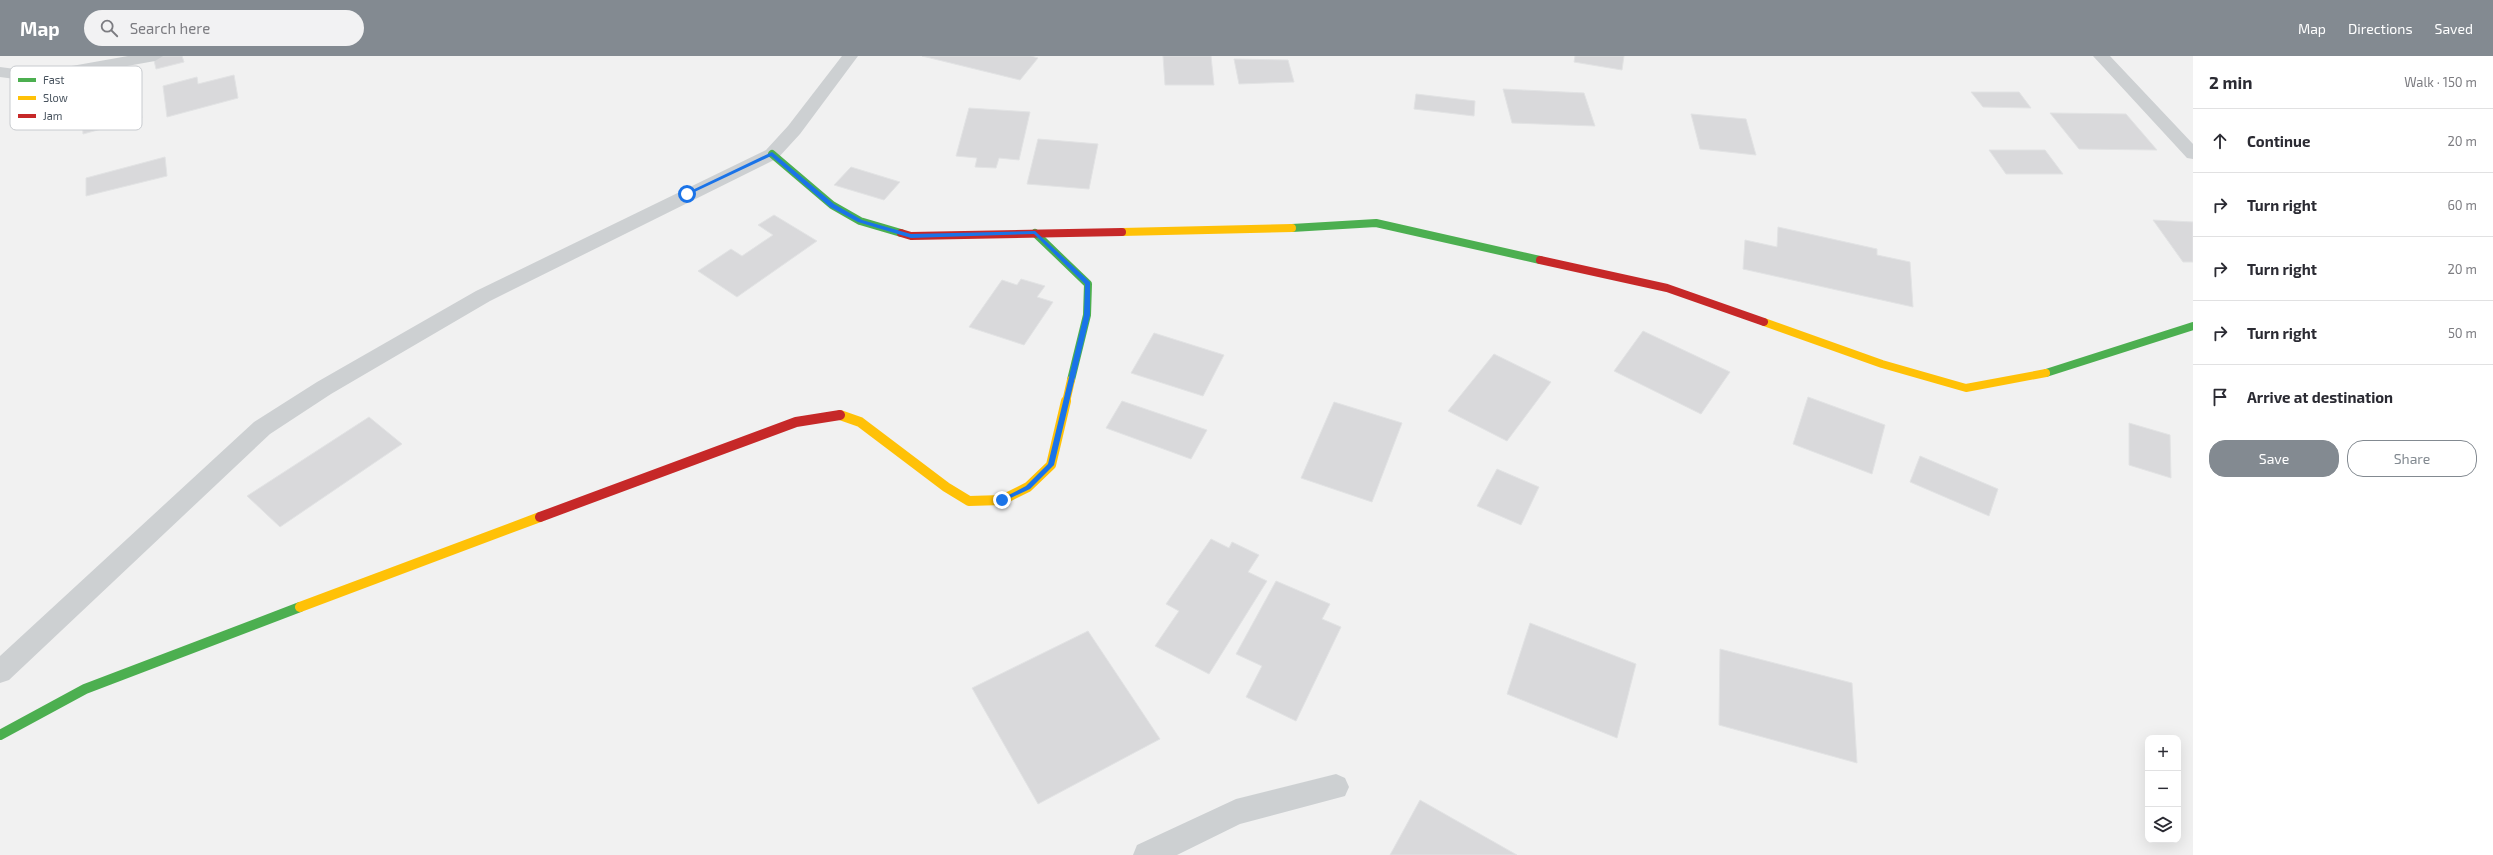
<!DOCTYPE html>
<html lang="en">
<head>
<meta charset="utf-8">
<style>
	:root { --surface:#fff; --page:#f2f2f3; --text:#2b2b33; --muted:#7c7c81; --line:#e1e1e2; --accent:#838a91 }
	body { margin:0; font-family:"Exo 2",sans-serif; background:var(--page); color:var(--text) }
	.controls { position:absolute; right:12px; bottom:12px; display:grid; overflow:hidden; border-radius:8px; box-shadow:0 4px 16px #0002 }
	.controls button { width:36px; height:36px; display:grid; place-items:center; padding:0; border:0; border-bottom:1px solid var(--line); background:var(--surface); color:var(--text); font:20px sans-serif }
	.stop { position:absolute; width:12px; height:12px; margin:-9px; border:3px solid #1a73e8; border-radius:50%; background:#fff }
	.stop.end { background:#1a73e8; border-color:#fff; box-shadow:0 1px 4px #0008 }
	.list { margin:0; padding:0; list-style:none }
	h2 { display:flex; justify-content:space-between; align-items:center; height:52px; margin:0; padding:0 16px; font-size:17px }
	h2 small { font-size:13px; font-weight:400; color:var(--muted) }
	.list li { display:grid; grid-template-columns:26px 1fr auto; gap:12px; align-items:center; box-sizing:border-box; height:64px; padding:0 16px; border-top:1px solid var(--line) }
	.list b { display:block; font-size:15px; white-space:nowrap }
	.list em { font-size:13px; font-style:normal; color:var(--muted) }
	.actions { display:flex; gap:8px; padding:12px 16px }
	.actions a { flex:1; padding:9px 0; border:1px solid var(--accent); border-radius:16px; text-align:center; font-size:14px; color:var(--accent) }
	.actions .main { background:var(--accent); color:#fff }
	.icon { flex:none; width:22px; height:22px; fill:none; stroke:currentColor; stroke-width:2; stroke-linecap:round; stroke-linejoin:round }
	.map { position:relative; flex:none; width:2193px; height:799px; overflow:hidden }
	header { display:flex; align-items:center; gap:24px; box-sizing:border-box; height:56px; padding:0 20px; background:var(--accent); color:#fff }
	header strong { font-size:19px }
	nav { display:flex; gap:22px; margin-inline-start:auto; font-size:14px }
	.search { width:280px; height:36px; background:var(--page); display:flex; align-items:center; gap:10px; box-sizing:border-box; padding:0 14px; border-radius:22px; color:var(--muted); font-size:15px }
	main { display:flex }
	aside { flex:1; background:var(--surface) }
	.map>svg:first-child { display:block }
</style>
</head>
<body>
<header>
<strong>Map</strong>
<div class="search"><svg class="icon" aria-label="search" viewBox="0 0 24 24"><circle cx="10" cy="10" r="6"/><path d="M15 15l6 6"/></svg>Search here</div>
<nav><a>Map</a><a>Directions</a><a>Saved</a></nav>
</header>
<main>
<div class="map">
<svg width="2193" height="799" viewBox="0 0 2193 799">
	<rect width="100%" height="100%" fill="#f1f1f1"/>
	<path fill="#d9d9db" stroke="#e2e3e4" d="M153 0H182L184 6 156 13Z
		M922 0H1031L1038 2 1020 24Z
		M1163 0H1211L1214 29H1165Z
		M1575 0H1624L1622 14 1574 6Z
		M1234 3 1288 4 1294 26 1239 28Z
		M234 19 238 42 167 61 163 30 197 21 198 28Z
		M137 29 142 62 83 78 81 44Z
		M1503 33 1584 37 1595 70 1512 67Z
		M1971 36H2019L2031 52 1983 51Z
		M1416 38 1475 45 1474 60 1414 53Z
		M969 52 1030 56 1019 104 999 102 996 112 975 111 977 102 956 100Z
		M2050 57 2126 58 2157 94 2079 93Z
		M1691 58 1746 63 1756 99 1700 93Z
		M1038 83 1098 88 1089 133 1027 128Z
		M1989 94H2045L2063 118H2006Z
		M165 101 167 120 86 140V122Z
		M851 111 900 126 884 144 834 129Z
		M774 159 817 185 737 241 698 215 731 193 742 200 773 179 758 169Z
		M2153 164 2193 166V206H2183Z
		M1778 171 1877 193V199L1910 206 1913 251 1743 213 1745 184 1777 191Z
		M1021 223 1045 230 1037 241 1053 246 1024 289 969 271 1002 224 1017 229Z
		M1643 275 1730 316 1701 358 1614 315Z
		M1154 277 1224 299 1203 340 1131 317Z
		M1494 298 1551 326 1507 385 1448 355Z
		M1808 341 1885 369 1872 418 1793 388Z
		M1122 345 1207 374 1191 403 1106 372Z
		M1334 346 1402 367 1372 446 1301 422Z
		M369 361 402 388 280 471 247 440Z
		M2129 367 2170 379 2171 422 2129 409Z
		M1920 400 1998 433 1989 460 1910 426Z
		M1497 413 1539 431 1521 469 1477 450Z
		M1211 483 1229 492 1232 486 1259 499 1248 516 1267 525 1209 618 1155 590 1179 555 1166 548Z
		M1276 525 1330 548 1322 563 1341 571 1296 665 1246 641 1262 610 1236 598Z
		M1530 567 1636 608 1617 682 1507 638Z
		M1088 575 1160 683 1038 748 972 632Z
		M1720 593 1852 627 1857 707 1719 669Z
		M1420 744 1517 799H1390Z"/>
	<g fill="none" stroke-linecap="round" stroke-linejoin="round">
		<path fill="#cdd0d2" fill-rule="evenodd" d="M128 0H163L155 5 38 26 0 21V11L38 16Z
			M842 0H858L800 78 778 102 490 245 331 338 270 378 9 624 0 627V600L254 366 317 326 476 235 766 94 788 70Z
			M2093 0H2110L2193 88V103L2187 102Z
			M1336 718 1345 722 1349 731 1345 740 1240 768 1177 799H1133L1137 789 1236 743Z"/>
		<path stroke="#4caf50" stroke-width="8" d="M772 98 832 149 860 165 901 177
			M1292 172 1376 167 1540 204
			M1035 177 1088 228 1087 259 1071 324
			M2046 317 2193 270"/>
		<path stroke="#4caf50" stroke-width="10" d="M0 679 85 633 300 551"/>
		<path stroke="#ffc107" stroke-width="8" d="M1122 176 1292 172
			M1764 266 1882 308 1966 332 2046 317
			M1066 346 1071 324"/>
		<path stroke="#ffc107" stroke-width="10" d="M840 359 860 366 946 431 969 445 1002 444 1028 431 1051 409 1066 345
			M300 551 540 461"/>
		<path stroke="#c62828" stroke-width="8" d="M901 177 911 180 1122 176
			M1540 204 1667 232 1764 266"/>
		<path stroke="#c62828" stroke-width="10" d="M540 461 796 366 840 359"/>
	</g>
	<path fill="#1a73e8" d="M772 96 834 148 862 164 911 178 1035 175 1090 226V259L1054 409 1030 433 1002 446 999 444 1026 430 1048 408 1084 259 1085 228 1034 178 911 182 858 166 830 151 771 100 688 139 684 138Z"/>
	<rect x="10" y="10" width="132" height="64" rx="6" fill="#fff" stroke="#c8cbcf" stroke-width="1"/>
	<rect x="18" y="22" width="18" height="4" fill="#4caf50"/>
	<rect x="18" y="40" width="18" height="4" fill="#ffc107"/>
	<rect x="18" y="58" width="18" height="4" fill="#c62828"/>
	<g font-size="11" fill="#48535e">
		<text x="43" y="28">Fast</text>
		<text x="43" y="46">Slow</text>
		<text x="43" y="64">Jam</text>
	</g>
</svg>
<div class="controls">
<button>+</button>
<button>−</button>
<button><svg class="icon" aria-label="layers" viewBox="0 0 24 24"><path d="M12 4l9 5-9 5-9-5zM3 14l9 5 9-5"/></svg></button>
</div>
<div class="stop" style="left:687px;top:138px"></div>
<div class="stop end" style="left:1002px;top:444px"></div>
</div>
<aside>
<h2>2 min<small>Walk · 150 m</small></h2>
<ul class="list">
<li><svg class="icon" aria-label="ahead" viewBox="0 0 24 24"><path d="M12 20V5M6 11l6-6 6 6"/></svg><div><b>Continue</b></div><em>20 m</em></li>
<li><svg class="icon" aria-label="right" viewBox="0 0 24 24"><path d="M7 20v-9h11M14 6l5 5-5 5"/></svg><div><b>Turn right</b></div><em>60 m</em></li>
<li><svg class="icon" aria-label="right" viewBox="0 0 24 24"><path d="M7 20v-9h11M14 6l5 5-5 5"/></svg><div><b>Turn right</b></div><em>20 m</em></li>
<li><svg class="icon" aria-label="right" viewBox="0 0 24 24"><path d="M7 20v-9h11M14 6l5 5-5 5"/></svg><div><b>Turn right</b></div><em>50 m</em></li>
<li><svg class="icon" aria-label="arrive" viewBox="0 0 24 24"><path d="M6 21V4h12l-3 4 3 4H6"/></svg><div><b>Arrive at destination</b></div></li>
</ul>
<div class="actions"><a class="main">Save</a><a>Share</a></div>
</aside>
</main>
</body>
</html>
